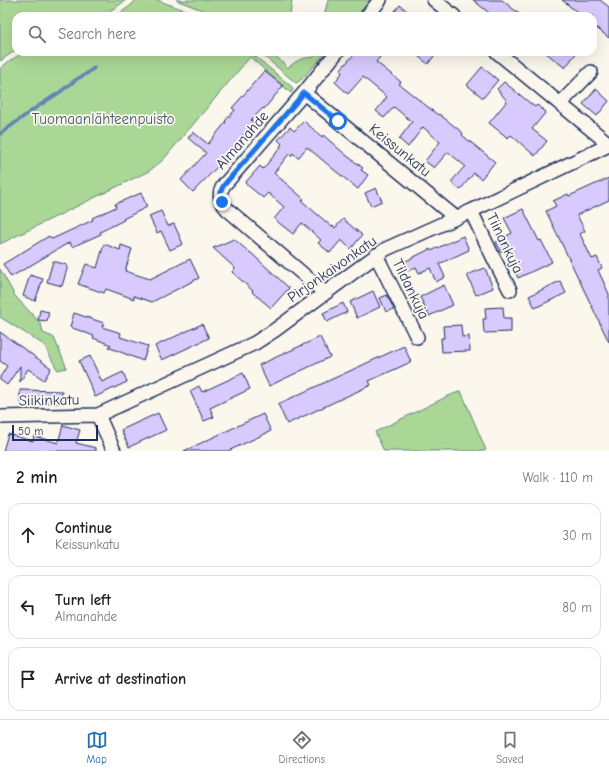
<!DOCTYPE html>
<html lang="en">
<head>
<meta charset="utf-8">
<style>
	:root { --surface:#fff; --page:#f6f6f6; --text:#202124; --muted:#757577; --line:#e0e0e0; --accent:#1f6fb2 }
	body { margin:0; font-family:"Comic Neue",sans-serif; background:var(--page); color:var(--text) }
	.scale { position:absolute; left:12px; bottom:10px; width:86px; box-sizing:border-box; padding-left:4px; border:2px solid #1b2f5e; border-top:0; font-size:11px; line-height:14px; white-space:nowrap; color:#1b2f5e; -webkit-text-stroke:3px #fbf7ec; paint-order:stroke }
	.stop { position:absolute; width:12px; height:12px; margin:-9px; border:3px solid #1a73e8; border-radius:50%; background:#fff }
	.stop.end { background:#1a73e8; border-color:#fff; box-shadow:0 1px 4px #0008 }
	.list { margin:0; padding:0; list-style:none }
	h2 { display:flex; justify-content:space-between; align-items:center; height:52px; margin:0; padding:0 16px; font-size:17px }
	h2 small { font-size:13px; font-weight:400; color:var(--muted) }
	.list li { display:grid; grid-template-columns:26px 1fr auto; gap:12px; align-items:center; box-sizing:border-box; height:64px; margin:0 8px 8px; padding:0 8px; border:1px solid var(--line); border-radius:12px }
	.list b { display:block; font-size:15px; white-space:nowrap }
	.list p { margin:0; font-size:13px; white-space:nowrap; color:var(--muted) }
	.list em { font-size:13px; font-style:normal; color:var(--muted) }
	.icon { flex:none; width:22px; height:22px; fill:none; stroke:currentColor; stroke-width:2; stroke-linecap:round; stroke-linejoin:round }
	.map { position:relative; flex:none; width:609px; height:451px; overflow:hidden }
	.search { position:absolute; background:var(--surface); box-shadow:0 4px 16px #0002; left:12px; right:12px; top:12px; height:44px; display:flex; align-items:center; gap:10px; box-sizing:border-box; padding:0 14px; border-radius:12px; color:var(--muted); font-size:15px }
	.sheet { height:268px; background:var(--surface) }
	nav { display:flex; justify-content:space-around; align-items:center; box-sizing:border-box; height:56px; border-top:1px solid var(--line); background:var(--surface); font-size:11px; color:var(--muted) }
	nav a { display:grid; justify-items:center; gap:2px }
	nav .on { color:var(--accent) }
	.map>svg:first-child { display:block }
</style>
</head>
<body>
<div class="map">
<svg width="609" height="451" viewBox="0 0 609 451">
	<rect width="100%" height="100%" fill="#fbf7ec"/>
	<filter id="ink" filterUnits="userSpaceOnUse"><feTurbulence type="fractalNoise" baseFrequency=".025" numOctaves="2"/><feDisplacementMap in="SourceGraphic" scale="8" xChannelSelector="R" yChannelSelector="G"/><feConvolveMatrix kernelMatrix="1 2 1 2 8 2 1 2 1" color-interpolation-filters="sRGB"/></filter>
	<g filter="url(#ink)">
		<path fill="#aad796" stroke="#62837a" d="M0 0H126C116 8 107 13 94 16H16V50L0 61Z
			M136 0H157L190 12 200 16H116L130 6Z
			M176 0H292L290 16H214L202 10Z
			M328 0H373L359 16H324Z
			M25 52H250L292 87 293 90 291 93 250 57 163 160 149 171 0 244V69L9 61Z
			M259 52H279L276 56 288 68C298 59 302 58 314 57L316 52H326L302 79 298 82 296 83Z
			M0 269 15 296 41 324 43 333 53 337 54 338 66 366V368L58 370 57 369 44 345 0 317Z
			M461 391 486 450 484 451H384L375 432 446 397Z"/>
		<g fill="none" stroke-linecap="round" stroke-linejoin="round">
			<path stroke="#6286b3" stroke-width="3.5" d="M0 134 34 109 60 92 77 79 86 74 94 68"/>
		</g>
		<path fill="#d8cafc" stroke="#1b2f5e" d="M473 0H502L522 16H493Z
			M562 0H600L609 7V38L593 25V16H582Z
			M400 5 413 16H391Z
			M356 52H375L380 57 376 62 401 82 399 84 438 115 439 114 463 133 462 135 495 162 481 179 474 173 460 190 451 182 465 166 448 152 434 168 425 161 440 142 423 127 408 147 399 139 412 122 394 107 384 118 376 111 387 97 363 77 348 94 335 82 342 73 340 70Z
			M413 52H437L428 64Z
			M545 52H577L565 68Z
			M482 67 498 80 483 98 467 85Z
			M264 71 283 86 264 109 263 108 251 120 254 123 238 141V142L219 165 193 192 181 180 206 153 188 138 193 132 208 144 226 122 225 121 235 110 232 108 241 98Z
			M504 82 535 107 537 105 546 112 532 129 547 141 535 156 511 135 508 138 489 123 507 101 497 89Z
			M596 89 609 101 597 116 583 104Z
			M304 121 322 137 323 135 346 155 363 168 361 170 368 175 358 189 333 169 307 147 298 158 293 153 291 156 289 154 274 173 304 199 302 201 332 227 333 226 335 228 343 219 362 235 351 249 341 240 330 253 318 243 321 240 302 223 293 234 274 219 284 207 268 193 263 198 245 183 260 166 263 169 281 147 280 146 282 144 278 140 290 127 294 131Z
			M609 178V200L577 215 585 231 580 234 592 259 597 257 602 268 598 270 609 294V342L546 211 556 206 553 201 568 194 569 196Z
			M376 188 382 201 371 206 365 193Z
			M141 193 147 207 123 219 124 220 100 232 101 234 72 247 70 242 11 277 3 264 49 236 52 239 93 220 92 218 116 207 115 204Z
			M523 209 539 241 541 240 552 262 518 278 505 250 501 252 496 242 512 233 504 218Z
			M161 211 168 226 174 224 183 244 170 250 161 231 157 233 149 216Z
			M463 236 469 250 439 264 445 277 436 282 430 268 419 273 416 267 408 271 404 262 430 249 431 251Z
			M234 239 249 252H250L289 288 271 308 252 292 253 291 232 272 235 268 213 248Z
			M104 244 120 250 121 245 132 249 125 271 150 279 190 259 199 278 152 302 134 296V299L106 289 104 293 78 284 86 264 97 268Z
			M53 261 67 265V269L62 286 47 282Z
			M485 268 493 288 476 295 467 275Z
			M30 275 43 279 35 301 23 296Z
			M560 281 566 293 535 308 529 296Z
			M444 285 453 305 429 316 420 297Z
			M373 291 380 307 357 318 350 302Z
			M387 295 394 309 386 312 380 298Z
			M343 303 347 312 327 322 323 313Z
			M503 307 504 318H511V332L484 333 483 319H486L485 308Z
			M40 310 49 312 47 321 38 320Z
			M74 313 104 323 102 327 121 333 120 337 148 346 143 361 108 347 111 345 93 338 94 336 70 327Z
			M202 324 209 338 162 360 155 346Z
			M461 325 462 337 469 336 470 351 442 352 441 338H444L443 326Z
			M0 332 51 368 44 380 28 369 20 382V366L7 385 0 380V377L7 366 0 361Z
			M320 337 330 357 269 386 259 365Z
			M404 346 411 362 369 381 371 385 287 424 278 404Z
			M90 356 102 382 123 372 127 382 95 397 91 387 79 361Z
			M243 373 250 389 210 408 214 417 204 421 190 391 199 386 202 392Z
			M20 390 62 391V403H20Z
			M158 413 166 430 129 447 121 430Z
			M263 414 271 431 228 451H184Z
			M63 425 80 430 76 443 96 448V451H3L8 434 33 441 34 436 58 443Z"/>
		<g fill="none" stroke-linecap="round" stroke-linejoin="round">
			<defs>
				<path id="minor" d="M434 0 454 16
					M367 16 380 0
					M497 52 609 144
					M304 93 456 218
					M560 104 591 72
					M471 211 494 259 510 290
					M376 255 417 337
					M325 293 227 209C220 201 218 193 224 185L304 93 337 52
					M98 415 114 451
					M0 417 98 415 255 343 275 330 370 260 386 249 471 211 609 145"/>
			</defs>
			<use href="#minor" stroke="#1b2f5e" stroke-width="16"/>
			<use href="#minor" stroke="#fbf7ec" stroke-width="13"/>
		</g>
	</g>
	<g fill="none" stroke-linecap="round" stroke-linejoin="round" filter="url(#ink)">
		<path stroke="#1a73e8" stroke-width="5" d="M222 202C220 195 220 190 224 185L304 93 338 121"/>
	</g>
	<g text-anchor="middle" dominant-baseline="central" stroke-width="3.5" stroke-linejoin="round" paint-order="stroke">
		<g font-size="15" fill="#3f596c" stroke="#fbf7ec">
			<text x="103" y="119">Tuomaanlähteenpuisto</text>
		</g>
		<g font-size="15" fill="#1b2f5e" stroke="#fbf7ec">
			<text transform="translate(242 140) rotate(-49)">Almanahde</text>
			<text transform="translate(400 150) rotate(39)">Keissunkatu</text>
			<text transform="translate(505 243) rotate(64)">Tiinankuja</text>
			<text transform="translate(332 269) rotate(-35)">Pirjonkaivonkatu</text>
			<text transform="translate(411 289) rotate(64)">Tildankuja</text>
			<text transform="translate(49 400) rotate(-1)">Siikinkatu</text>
		</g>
	</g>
</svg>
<div class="scale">50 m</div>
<div class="stop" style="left:338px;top:121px"></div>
<div class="stop end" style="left:222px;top:202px"></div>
<div class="search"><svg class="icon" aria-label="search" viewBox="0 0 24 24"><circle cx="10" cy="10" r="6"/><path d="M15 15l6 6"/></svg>Search here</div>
</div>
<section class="sheet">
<h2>2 min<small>Walk · 110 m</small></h2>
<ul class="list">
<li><svg class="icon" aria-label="ahead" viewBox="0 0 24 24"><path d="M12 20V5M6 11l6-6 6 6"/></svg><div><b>Continue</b><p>Keissunkatu</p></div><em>30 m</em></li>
<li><svg class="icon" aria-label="left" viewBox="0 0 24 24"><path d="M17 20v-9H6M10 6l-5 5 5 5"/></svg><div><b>Turn left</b><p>Almanahde</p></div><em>80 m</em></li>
<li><svg class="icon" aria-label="arrive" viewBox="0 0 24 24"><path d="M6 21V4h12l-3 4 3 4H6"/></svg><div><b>Arrive at destination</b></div></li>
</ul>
</section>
<nav>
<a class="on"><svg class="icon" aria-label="map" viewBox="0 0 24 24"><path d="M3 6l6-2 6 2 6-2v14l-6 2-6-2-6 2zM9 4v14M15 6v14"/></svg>Map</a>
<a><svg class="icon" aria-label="directions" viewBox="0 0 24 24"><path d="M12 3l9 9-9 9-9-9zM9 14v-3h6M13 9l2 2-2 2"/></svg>Directions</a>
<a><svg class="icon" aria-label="saved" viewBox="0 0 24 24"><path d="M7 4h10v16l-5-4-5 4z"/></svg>Saved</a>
</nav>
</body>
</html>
